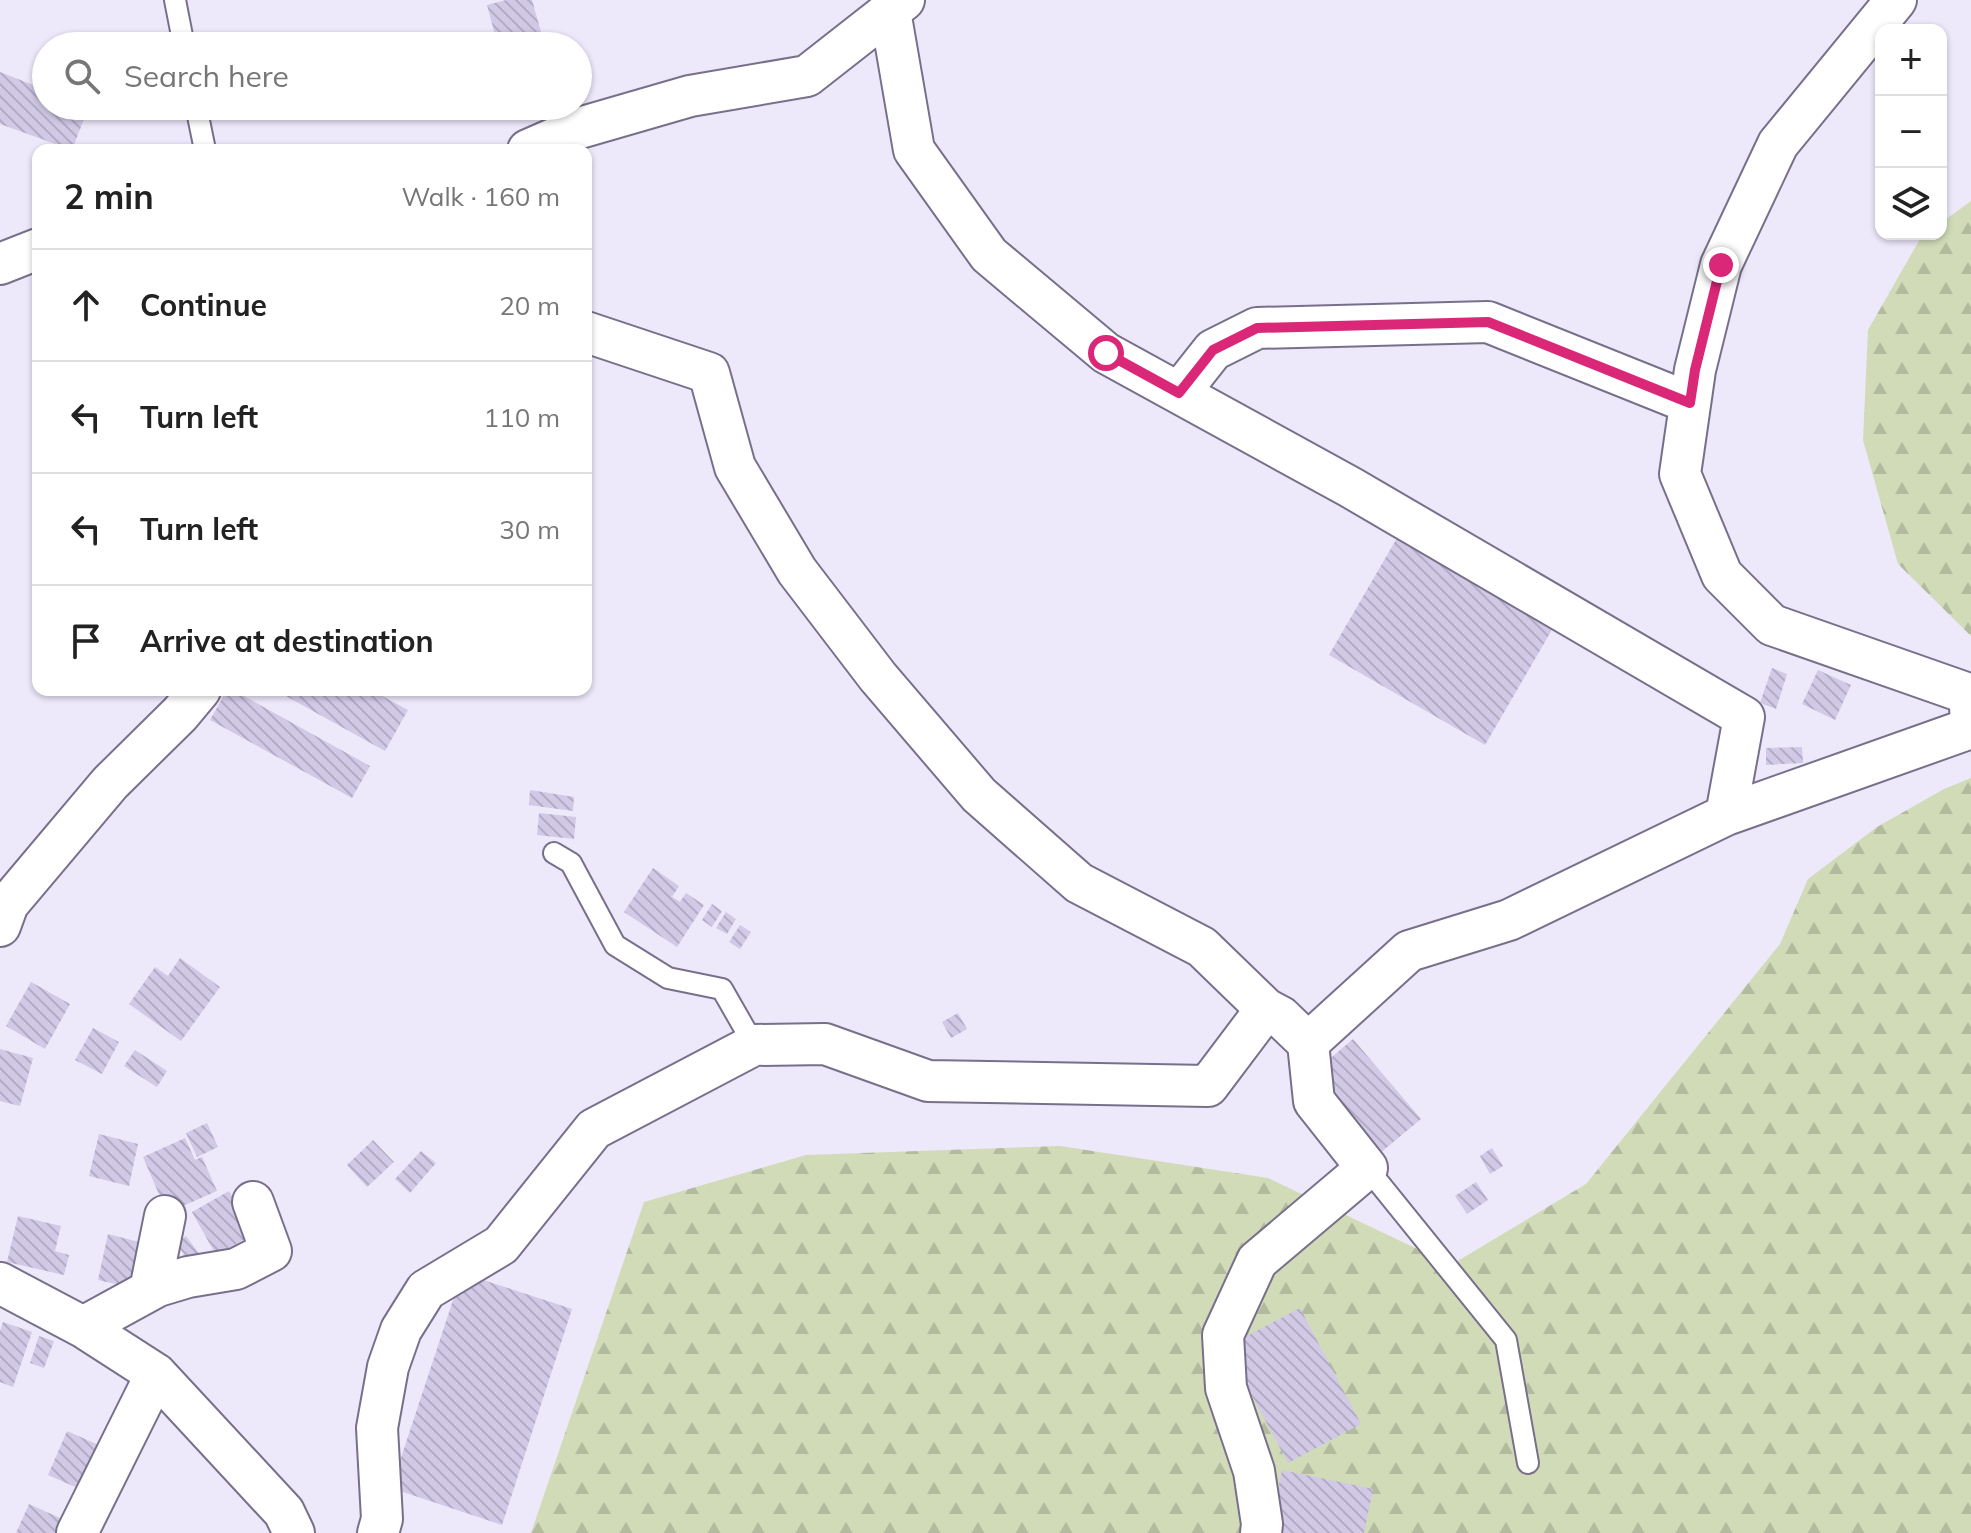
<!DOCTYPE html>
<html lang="en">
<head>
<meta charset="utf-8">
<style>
	:root { --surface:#fff; --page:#f2f2f2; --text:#222; --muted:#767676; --line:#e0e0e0 }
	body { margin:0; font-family:Mulish,sans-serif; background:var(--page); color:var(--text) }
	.controls { position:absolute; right:24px; top:24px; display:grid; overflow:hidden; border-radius:16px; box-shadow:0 2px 6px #0004 }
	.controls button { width:72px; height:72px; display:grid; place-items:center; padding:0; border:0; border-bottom:2px solid var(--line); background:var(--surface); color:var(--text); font:40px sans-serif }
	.stop { position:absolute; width:24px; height:24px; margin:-18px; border:6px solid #db2777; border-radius:50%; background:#fff }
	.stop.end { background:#db2777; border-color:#fff; box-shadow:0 2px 8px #0008 }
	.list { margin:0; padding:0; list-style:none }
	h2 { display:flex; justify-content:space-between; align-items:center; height:104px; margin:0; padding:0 32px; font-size:34px }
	h2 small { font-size:26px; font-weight:400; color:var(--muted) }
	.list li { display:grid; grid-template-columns:52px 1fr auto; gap:24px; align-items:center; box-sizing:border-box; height:112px; padding:0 32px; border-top:2px solid var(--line) }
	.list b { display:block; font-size:30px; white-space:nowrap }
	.list em { font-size:26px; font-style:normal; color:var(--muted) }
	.icon { flex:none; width:44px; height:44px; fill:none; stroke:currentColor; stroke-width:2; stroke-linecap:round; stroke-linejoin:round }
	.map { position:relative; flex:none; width:1971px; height:1533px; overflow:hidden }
	.search { position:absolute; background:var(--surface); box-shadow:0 2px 6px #0004; left:32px; top:32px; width:560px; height:88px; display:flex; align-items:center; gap:20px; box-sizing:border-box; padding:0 28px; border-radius:44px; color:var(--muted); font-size:30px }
	.panel { position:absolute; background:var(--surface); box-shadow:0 2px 6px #0004; left:32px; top:144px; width:560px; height:552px; border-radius:16px }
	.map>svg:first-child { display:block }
</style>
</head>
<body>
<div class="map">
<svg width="1971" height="1533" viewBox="0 0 1971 1533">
	<defs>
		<pattern id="forest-firs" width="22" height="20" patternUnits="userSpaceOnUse" patternTransform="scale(2)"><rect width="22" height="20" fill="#d1dbb8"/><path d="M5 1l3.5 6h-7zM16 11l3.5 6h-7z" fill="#b3bb9e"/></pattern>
		<pattern id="building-back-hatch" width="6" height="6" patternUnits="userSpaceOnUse" patternTransform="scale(2)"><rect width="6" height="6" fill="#d1c9e6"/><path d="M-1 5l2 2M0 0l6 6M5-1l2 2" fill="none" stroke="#b3acc5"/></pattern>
	</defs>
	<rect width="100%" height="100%" fill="#ede8fa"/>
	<path fill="url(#forest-firs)" d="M1971 201V636L1898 564 1863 440 1868 330 1920 239 1926 234H1941V223Z
		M1971 778V1533H531L644 1202 806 1155 1060 1146 1268 1178 1451 1265 1586 1184 1780 944 1808 879 1877 827 1944 789Z"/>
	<path fill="url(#building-back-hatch)" d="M506 0H532L541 32 530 35 532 46H498L487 5Z
		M0 72 46 90V106H89L72 150 0 124Z
		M1397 538 1553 628 1485 745 1329 655Z
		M1772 668 1787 674 1776 709 1760 703Z
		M1818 670 1851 685 1835 720 1802 704Z
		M227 690H233L370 766 352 798 210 720Z
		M275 690H371L408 710 385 751Z
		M1802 747 1803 763 1766 765V748Z
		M530 790 574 797 573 811 529 805Z
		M539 813 576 817 574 839 537 835Z
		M653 868 679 886 672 897 680 902 686 893 704 905 677 947 624 912Z
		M712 904 722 911 712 927 702 920Z
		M726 912 736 919 727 934 716 928Z
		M740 925 751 932 740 949 729 942Z
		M180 958 220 987 181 1041 129 1004 155 967 168 976Z
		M31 982 70 1004 45 1049 6 1026Z
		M958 1013 967 1029 951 1038 942 1022Z
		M93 1028 119 1042 102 1074 75 1060Z
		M1353 1039 1421 1119 1379 1154 1312 1074Z
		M0 1049 33 1058 20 1106 0 1101Z
		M135 1050 167 1071 157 1087 124 1066Z
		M207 1123 218 1147 197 1157 186 1133Z
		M99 1134 138 1144 129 1186 89 1176Z
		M185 1138 195 1160 202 1157 217 1191 167 1213 143 1157Z
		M373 1140 394 1162 367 1187 347 1165Z
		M1492 1148 1503 1166 1490 1174 1480 1156Z
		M421 1151 436 1163 410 1193 395 1179Z
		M1476 1182 1488 1200 1467 1214 1455 1196Z
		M229 1191 254 1234 216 1255 192 1212Z
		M18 1216 61 1226 55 1251 69 1255 64 1275 7 1262Z
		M108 1234 139 1242 129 1287 98 1280Z
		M186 1236 200 1255 190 1262 176 1244Z
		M462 1273 572 1309 502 1525 391 1488Z
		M1300 1308 1361 1424 1288 1463 1226 1347Z
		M3 1322 32 1332 13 1387 0 1382V1331Z
		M39 1336 54 1341 44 1368 30 1363Z
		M67 1431 101 1446 82 1490 48 1475Z
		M1282 1470 1373 1489 1364 1533H1269Z
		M29 1504 71 1523 67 1533H16Z"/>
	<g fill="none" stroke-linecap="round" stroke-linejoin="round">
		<defs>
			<path id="service" d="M175 0 184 46
				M196 106 205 150
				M554 853 571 863 615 945 668 978 722 989 754 1045
				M1367 1168 1506 1340 1528 1463"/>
			<path id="minor" d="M1896 0 1778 144 1721 265 1695 370 1680 474 1722 575 1772 625 1969 694 1971 721
				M890 11 914 150 989 255 1106 353 1350 487 1744 717 1726 815
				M528 150 576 129 690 96 807 76 904 0
				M0 264 38 249
				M586 332 709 373 735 467 797 571 878 677 979 795 1079 883 1202 947 1266 1009 1281 1017 1308 1043 1314 1101 1367 1168 1257 1261 1223 1335 1226 1388 1254 1471 1262 1524 1261 1533
				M1179 393 1213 350 1257 328 1488 322 1690 403
				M0 926 8 904 110 783 180 714 200 690
				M1308 1043 1409 951 1509 920 1726 815 1971 728
				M0 1283 83 1327 156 1374 284 1512 294 1533
				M150 1290 165 1216
				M83 1327 158 1286 188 1277 236 1269 271 1251 253 1202
				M77 1533 156 1374
				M378 1533 382 1519 377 1428 388 1367 401 1330 426 1290 501 1245 594 1129 754 1045 825 1044 928 1081 1208 1086 1266 1009"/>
		</defs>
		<use href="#service" stroke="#78708b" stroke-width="24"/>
		<use href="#minor" stroke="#78708b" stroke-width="44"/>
		<use href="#service" stroke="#fff" stroke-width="20"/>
		<use href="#minor" stroke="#fff" stroke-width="40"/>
	</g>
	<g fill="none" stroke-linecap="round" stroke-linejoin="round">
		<path stroke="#db2777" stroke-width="10" d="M1106 353 1179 393 1213 350 1257 328 1488 322 1690 403 1695 370 1721 265"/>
	</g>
</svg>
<div class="controls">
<button>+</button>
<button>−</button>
<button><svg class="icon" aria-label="layers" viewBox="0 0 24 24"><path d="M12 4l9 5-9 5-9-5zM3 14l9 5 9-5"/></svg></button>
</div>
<div class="stop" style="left:1106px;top:353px"></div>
<div class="stop end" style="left:1721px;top:265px"></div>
<div class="search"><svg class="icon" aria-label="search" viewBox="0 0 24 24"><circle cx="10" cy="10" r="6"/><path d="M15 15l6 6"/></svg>Search here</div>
<section class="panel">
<h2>2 min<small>Walk · 160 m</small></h2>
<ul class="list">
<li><svg class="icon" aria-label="ahead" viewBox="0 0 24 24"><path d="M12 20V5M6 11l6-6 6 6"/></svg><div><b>Continue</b></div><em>20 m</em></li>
<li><svg class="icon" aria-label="left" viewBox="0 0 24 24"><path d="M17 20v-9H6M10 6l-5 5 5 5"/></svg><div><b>Turn left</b></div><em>110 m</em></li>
<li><svg class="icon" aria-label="left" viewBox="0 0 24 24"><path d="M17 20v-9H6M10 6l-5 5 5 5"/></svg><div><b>Turn left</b></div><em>30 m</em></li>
<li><svg class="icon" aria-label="arrive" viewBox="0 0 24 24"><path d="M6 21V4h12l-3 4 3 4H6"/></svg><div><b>Arrive at destination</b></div></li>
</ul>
</section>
</div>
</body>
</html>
